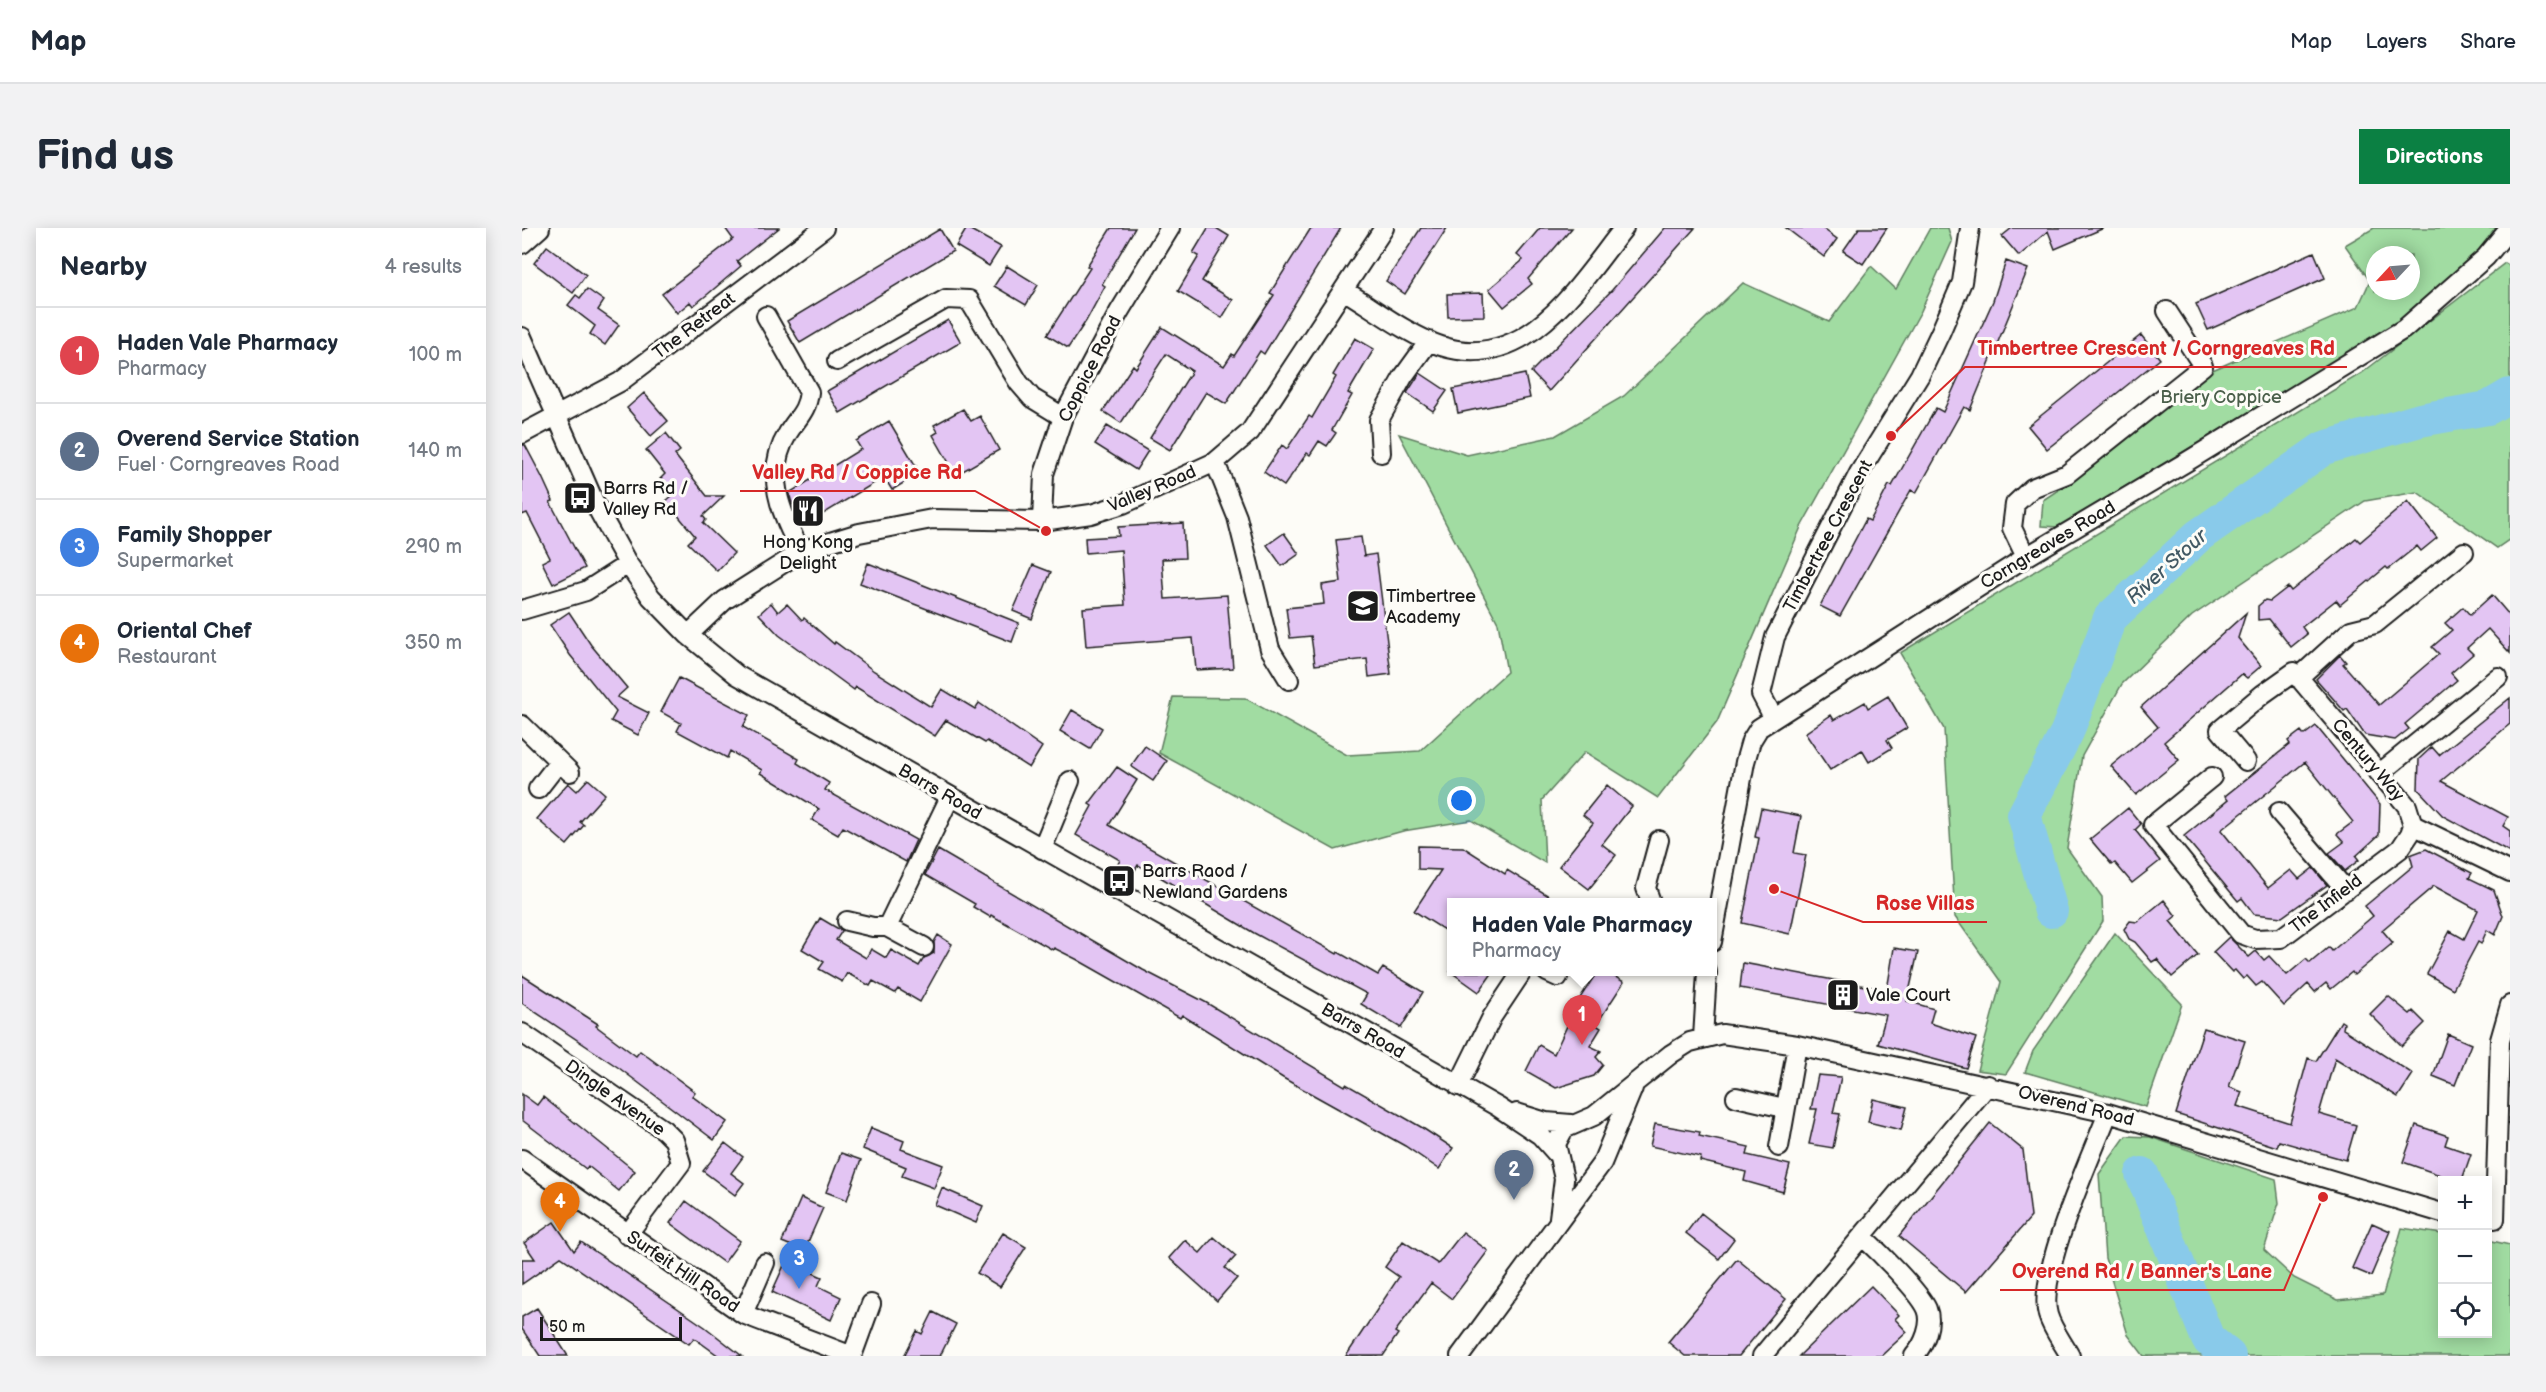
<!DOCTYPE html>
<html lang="en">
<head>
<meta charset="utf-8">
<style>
	:root { --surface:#fff; --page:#f2f2f3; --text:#1f2937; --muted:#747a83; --line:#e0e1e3; --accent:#0b8043 }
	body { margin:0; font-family:"Balsamiq Sans",sans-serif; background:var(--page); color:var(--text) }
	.controls { position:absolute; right:18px; bottom:18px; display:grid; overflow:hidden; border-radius:0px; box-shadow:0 3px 15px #0003 }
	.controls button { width:54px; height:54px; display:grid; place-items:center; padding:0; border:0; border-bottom:2px solid var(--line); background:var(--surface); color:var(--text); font:30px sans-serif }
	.compass { position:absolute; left:1844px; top:18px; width:54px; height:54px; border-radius:50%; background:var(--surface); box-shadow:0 3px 15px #0003; rotate:244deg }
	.scale { position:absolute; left:18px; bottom:15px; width:142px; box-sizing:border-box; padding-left:6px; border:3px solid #1c1c1c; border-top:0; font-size:16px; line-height:21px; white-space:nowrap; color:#1c1c1c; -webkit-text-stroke:4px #fdfcf7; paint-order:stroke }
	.you { position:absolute; left:940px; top:573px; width:21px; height:21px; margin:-15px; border:4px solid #fff; border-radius:50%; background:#1a73e8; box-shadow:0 0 0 9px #1a73e833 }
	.badge { display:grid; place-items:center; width:39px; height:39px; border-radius:50%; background:var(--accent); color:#fff; font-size:20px; font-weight:700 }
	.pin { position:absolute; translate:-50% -50px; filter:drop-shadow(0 2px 3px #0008) }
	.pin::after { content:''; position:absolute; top:32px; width:21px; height:18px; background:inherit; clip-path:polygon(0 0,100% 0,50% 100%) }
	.popup { position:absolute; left:925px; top:670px; width:270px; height:78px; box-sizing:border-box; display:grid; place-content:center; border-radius:0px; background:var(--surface); filter:drop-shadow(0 2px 4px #0005); font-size:20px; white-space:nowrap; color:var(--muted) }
	.popup b { font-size:22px; color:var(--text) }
	.popup::after { content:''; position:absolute; left:50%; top:100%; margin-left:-12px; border:12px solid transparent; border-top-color:var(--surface) }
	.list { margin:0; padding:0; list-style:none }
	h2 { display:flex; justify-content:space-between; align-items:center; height:78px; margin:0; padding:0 24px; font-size:26px }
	h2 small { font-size:20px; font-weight:400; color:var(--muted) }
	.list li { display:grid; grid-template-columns:39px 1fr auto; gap:18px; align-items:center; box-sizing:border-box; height:96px; padding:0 24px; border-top:2px solid var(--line) }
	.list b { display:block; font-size:22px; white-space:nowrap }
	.list p { margin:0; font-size:20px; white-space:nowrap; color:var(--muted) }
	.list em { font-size:20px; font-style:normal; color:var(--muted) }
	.icon { flex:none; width:33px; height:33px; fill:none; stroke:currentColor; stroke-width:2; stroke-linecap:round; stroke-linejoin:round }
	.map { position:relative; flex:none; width:1988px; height:1128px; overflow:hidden; border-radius:0px }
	header { display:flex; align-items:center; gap:36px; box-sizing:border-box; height:84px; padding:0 30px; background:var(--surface); border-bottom:2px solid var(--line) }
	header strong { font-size:28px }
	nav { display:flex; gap:33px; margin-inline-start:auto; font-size:21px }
	.intro { display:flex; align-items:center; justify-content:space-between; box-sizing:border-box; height:144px; padding:0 36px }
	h1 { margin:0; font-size:42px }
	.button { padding:15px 27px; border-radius:0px; background:var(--accent); color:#fff; font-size:21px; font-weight:700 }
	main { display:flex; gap:36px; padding:0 36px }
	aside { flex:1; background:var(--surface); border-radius:0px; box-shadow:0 3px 15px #0003 }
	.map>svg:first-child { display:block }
</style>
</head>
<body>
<header>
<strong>Map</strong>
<nav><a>Map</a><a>Layers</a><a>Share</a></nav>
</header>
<div class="intro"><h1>Find us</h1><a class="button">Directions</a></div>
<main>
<aside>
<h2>Nearby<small>4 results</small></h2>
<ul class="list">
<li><span class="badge" style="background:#e0444e">1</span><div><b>Haden Vale Pharmacy</b><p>Pharmacy</p></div><em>100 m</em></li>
<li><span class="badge" style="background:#5c6f8a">2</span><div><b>Overend Service Station</b><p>Fuel · Corngreaves Road</p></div><em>140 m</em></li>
<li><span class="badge" style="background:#3f7fe0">3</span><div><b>Family Shopper</b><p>Supermarket</p></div><em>290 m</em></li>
<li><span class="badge" style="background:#e8710a">4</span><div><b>Oriental Chef</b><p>Restaurant</p></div><em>350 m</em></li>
</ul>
</aside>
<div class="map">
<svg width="1988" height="1128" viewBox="0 0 1988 1128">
	<rect width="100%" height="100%" fill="#fdfcf7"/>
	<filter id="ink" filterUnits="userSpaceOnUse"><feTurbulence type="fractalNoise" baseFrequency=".0167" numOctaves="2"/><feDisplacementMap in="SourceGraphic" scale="12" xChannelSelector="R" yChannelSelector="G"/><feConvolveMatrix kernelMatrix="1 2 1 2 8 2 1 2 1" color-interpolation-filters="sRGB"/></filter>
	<g filter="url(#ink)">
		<path fill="#a1dca2" stroke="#5e7c5f" stroke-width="1.5" fill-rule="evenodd" d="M1408 0H1426L1430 14 1399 83 1279 299 1195 494 1136 570 1063 524 1020 572 1023 635 949 592 881 603 813 622 637 525 651 469 723 470 825 527 898 523 985 444 976 395 877 206 945 227 1033 208 1102 168 1221 55 1307 94 1349 38 1374 61Z
			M1852 0H1974L1951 29 1877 94 1536 299 1519 298 1521 272 1547 255 1686 144 1836 79 1848 53 1823 17ZM1853 27H1889V63H1853Z
			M1983 35 1988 38V311L1975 320 1895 264 1843 273 1670 388 1600 456 1560 528 1545 620 1580 669 1581 693 1484 846 1455 842 1479 754 1433 689 1422 501 1378 425 1840 145Z
			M1593 705 1660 776 1624 879 1503 844 1511 823Z
			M1604 908 1628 909 1754 951 1757 975 1742 1022 1772 1050 1816 1072 1861 1067 1880 1000 1920 1006V1106H1966V1012L1988 1017V1128H1622L1606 1107 1583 1030 1577 946Z"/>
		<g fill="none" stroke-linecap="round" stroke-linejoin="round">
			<path stroke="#89caea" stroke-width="34" d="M1529 683 1502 587 1545 504 1588 390 1676 308 1802 220 1898 192 1966 180 1988 167
				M1620 946 1686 1111 1707 1128"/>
		</g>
		<path fill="#e3c5f3" stroke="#1c1c1c" stroke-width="1.5" d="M203 0H257L215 33 219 38 186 66 171 78 168 74 155 85 140 66 211 11Z
			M445 0 479 19 467 38 434 18Z
			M589 0H613L580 56 583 58 564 93 546 120 525 107 568 40 565 38Z
			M686 0H694L707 8 680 53 711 72 700 90 656 63 677 28 671 25Z
			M789 0H819L742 126 738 123 704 176 684 164 648 222 628 210 670 143 644 126 599 195 581 183 611 137 614 140 640 99 702 138 710 126 712 128 752 67 748 65Z
			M899 0H925L883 66 864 53Z
			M1018 0H1050L1006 51 1010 56 982 79 967 61 1001 32 995 27Z
			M1143 0H1173L1027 163 1009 144 1090 62Z
			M1264 0H1300L1315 11 1302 29Z
			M1337 0H1365L1341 36 1321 23Z
			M1490 0H1582L1533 21 1526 3 1497 28 1480 8Z
			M418 1 431 23 278 115 265 93Z
			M25 18 64 47 51 65 12 35Z
			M1792 24 1803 50 1686 102 1674 76Z
			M1484 33 1506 41 1448 182 1442 179 1394 265 1389 262 1318 388 1298 378 1344 291 1348 293 1367 257 1370 258 1414 180 1421 184 1471 73Z
			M485 38 516 57 504 77 472 58Z
			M65 61 82 73 76 82 97 97 83 117 68 106 73 98 46 77 54 67 58 70Z
			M961 65 962 88 926 89 925 66Z
			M426 92 439 114 318 185 305 163Z
			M1619 107 1638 131 1525 221 1506 198Z
			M833 110 852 121 826 165 830 167 810 202 814 205 805 218 797 213 788 227 785 225 762 258 742 244 760 217 765 221 787 188 790 190 814 149 811 147Z
			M898 145 925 163 911 183 885 165Z
			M1003 146 1008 170 936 185 931 161Z
			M122 165 146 193 129 208 105 180Z
			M441 181 449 193 458 188 477 222 434 247 411 207 416 204 412 197Z
			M367 193 398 245 370 262 362 249 283 297 270 275 267 265 339 221 334 213Z
			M585 198 626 223 614 242 573 216Z
			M144 205 158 223 153 227 185 268H202L181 288 184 292 181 295 212 325 195 343 166 315 173 308 144 273 151 267 138 251 143 246 124 222Z
			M0 217H3L20 249 31 273 28 274 63 340 31 356 20 334 28 330 5 285 0 287Z
			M1886 273 1915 310 1899 323 1895 318 1866 341 1864 339 1818 377 1814 372 1780 399 1785 406 1769 419 1747 391 1736 392V378L1743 372 1748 373 1766 359 1769 363 1834 310 1838 314Z
			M661 295 663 330 640 331 643 371 705 367 711 440 674 442 671 410 564 418 561 380 603 377 599 322 564 325 563 310 597 308 596 299Z
			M762 305 777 326 760 338 745 317Z
			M839 309 842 328 854 326 869 446 847 449 845 431 793 437 789 408 768 410 764 380 802 376 800 357 819 354 814 312Z
			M346 335 497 395 490 414 338 355Z
			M511 337 529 344 510 391 491 383Z
			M1970 367 1988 388V425L1966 401 1945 420 1951 426 1929 445 1935 452 1883 496 1887 501 1873 512 1843 507 1825 481 1822 483 1794 451 1818 427 1824 434 1821 436 1857 477 1917 426 1910 419 1930 402 1923 395 1941 379 1948 387Z
			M249 375 256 384 265 376 280 392 282 390 312 416 313 414 352 443 409 479 420 461 453 481 457 475 520 519 507 540 465 513 463 515 424 492 413 508 334 459 332 462 257 407 237 386Z
			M47 384 69 417 105 460 95 469 127 485 116 507 89 493 94 484 48 427 28 397Z
			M1724 385 1716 410 1739 438 1725 450 1720 446 1642 514 1657 532 1614 567 1589 538 1636 499 1619 479Z
			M157 450 227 487 221 499 277 531 275 535 307 555 303 562 394 612 384 634 321 599 316 607 290 592 297 581 238 545 240 542 208 523 205 530 155 503 159 495 139 484Z
			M1366 468 1385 500 1365 512 1370 520 1347 534 1340 522 1308 542 1283 505 1309 487 1312 492 1343 474 1346 480Z
			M1988 470V496L1919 553 1986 589 1981 598 1988 603V624L1921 588 1896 561 1897 531 1910 519 1917 527Z
			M550 482 580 500 568 521 538 503Z
			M1794 498 1858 576 1857 607 1834 628 1837 632 1823 643 1807 625 1822 614 1815 606 1831 594 1783 534 1699 602 1746 660 1769 642 1777 651 1791 640 1805 657 1760 689 1732 686 1720 670 1716 673 1662 608 1706 572 1703 568 1768 516 1766 513 1779 503 1782 507Z
			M623 518 645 533 631 553 609 538Z
			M595 539 615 552 587 597 815 726 816 724 856 747 861 740 901 764 879 800 839 776 845 766 732 705 628 643 616 637 607 652 592 644 598 632 554 607 570 578 567 576Z
			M66 551 83 566 58 594 62 597 45 617 15 591 46 555 55 563Z
			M1085 557 1110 578 1080 616 1094 627 1067 661 1037 638 1071 595 1061 587Z
			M1239 580 1279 588 1272 625 1284 627 1268 706 1220 695 1237 610 1233 609Z
			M1606 580 1619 596 1613 602 1638 633 1610 655 1593 635 1590 637 1568 611Z
			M896 618 941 619 983 646 985 642 1038 675H930V707L892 683 919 642 896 641Z
			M1904 621 1950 645 1947 650 1972 662 1981 688 1973 707 1965 702 1959 716 1956 714 1931 761 1905 746 1928 703 1942 711 1956 682 1912 658 1860 702 1871 715 1832 747 1830 744 1809 761 1804 755 1793 764 1786 756 1762 778 1740 754 1734 758 1725 748 1721 751 1713 742 1710 744 1691 724 1707 709 1727 729 1734 723 1742 732 1747 728 1765 747 1784 731 1788 735 1807 719 1810 723 1851 688 1843 678 1891 638 1888 627Z
			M416 622 621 742 683 774 823 858 824 856 899 899 931 920 917 941 883 918 761 850 660 787 658 790 554 731 532 720 531 722 469 687 468 689 451 679 453 676 403 647Z
			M1642 672 1654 688 1648 693 1676 727 1650 749 1635 731 1630 734 1613 714 1607 711 1602 701 1608 693 1615 694Z
			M298 690 320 703 314 712 344 730 349 721 364 730 369 722 397 738 402 730 412 725V714L416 707 430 716 398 774 376 761 373 765 351 753 348 758 325 745 320 754 297 741 302 734 280 721Z
			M1372 720 1396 724 1385 773 1412 781 1408 795 1454 810 1444 840 1356 816 1364 787 1218 760 1221 735 1365 762Z
			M929 744H971L957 764Z
			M1075 744H1085L1102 754 1074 797 1079 800 1068 818 1079 823 1074 829 1081 837 1072 848 1034 860 1004 843 1017 817 1032 826 1058 770Z
			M0 747 76 796 74 798 114 828 118 823 173 864 170 868 205 894 192 912 97 840 0 775Z
			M1866 768 1888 786 1891 783 1903 795 1880 818 1848 786Z
			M1819 793 1822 795 1821 801 1891 846 1876 869 1813 830 1797 886 1834 897 1824 932 1757 913 1755 919 1654 886 1682 800 1723 813 1707 859 1720 864 1715 878 1768 895 1786 830 1794 833Z
			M1926 806 1949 816 1933 857 1911 848Z
			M1296 847 1319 849 1311 885 1318 886 1311 920 1287 916 1295 881H1289Z
			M0 866 15 877 21 869 113 943 97 963 66 938 64 941 0 892Z
			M1351 871 1385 879 1379 902 1346 894Z
			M1468 895 1501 922 1509 989 1444 1064 1377 1008Z
			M1133 896 1178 904 1177 908 1227 919 1225 927 1268 937 1261 964 1222 953 1224 944 1178 933 1179 929 1128 918Z
			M1894 897 1926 908 1923 917 1949 926 1940 952H1932L1881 934Z
			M349 900 382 913 379 921 421 937 412 960 380 948 384 939 341 921Z
			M203 915 221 929 209 945 222 955 213 967 181 943Z
			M319 925 339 932 325 972 304 964Z
			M420 960 461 978 454 995 413 977Z
			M279 970 301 980 282 1023 260 1014Z
			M164 973 218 1013 202 1035 148 995Z
			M1179 985 1212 1011 1197 1031 1164 1005Z
			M32 994 52 1023 59 1014 183 1099 220 1128H197L172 1110 167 1116 39 1029 0 1056V1031H13L2 1015Z
			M1850 995 1868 1003 1849 1048 1830 1040Z
			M941 1004 966 1023 930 1071 909 1055 873 1104 876 1106 861 1128H824L877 1049 863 1039 881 1013 916 1036Z
			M481 1005 504 1019 478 1059 455 1045Z
			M692 1009 714 1028 703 1040 715 1050 695 1073 647 1030 663 1012 678 1025Z
			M1215 1031 1264 1071 1217 1128H1163L1146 1114Z
			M264 1033 300 1049 296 1058 319 1069 309 1092 250 1064Z
			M1349 1058 1377 1087 1373 1091 1385 1104 1359 1128H1277Z
			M15 1080 46 1128H18L0 1101V1089Z
			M411 1084 434 1096 418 1128H382L395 1103 400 1106Z"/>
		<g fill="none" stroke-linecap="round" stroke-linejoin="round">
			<defs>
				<path id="minor" d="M0 16 18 0
					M823 63C853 81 886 107 919 118 1005 146 1057 56 1102 0
					M244 88 287 164C285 183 276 189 266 205 241 246 259 285 279 324
					M0 109 75 280 106 336 129 369 166 407 215 447 976 879 1018 907 1034 925
					M315 133 424 71 447 72 497 155 510 170 541 189
					M0 206 98 154 302 0
					M859 225 857 192 881 149 907 113
					M693 234 715 289 748 421 767 452
					M520 293 522 246 541 189 597 84 648 0
					M1504 329 1490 300 1493 276 1510 260 1545 246 1681 138 1645 83
					M0 382 64 363 106 336
					M166 407 203 372 282 322 337 305 410 291 520 293 569 286 601 276 693 234 728 204 862 0
					M1776 450 1829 402 1853 396 1942 324
					M1251 489 1239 466 1253 409 1337 245 1398 147 1419 103 1440 54 1448 0
					M0 497 48 544
					M1724 533 1698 502 1741 466 1772 444 1885 578 1891 597 1988 644
					M1858 545 1976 449
					M1690 549 1631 597 1719 706 1733 711 1759 710 1878 621 1888 606 1891 597
					M16 561 37 534
					M1757 584 1824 662
					M520 621 548 553
					M1129 674 1124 660 1137 612
					M325 693 351 699H365
					M1190 714 1223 534 1229 513 1237 500 1504 329 1666 233 1882 101 1964 29 1988 0
					M402 719 365 699 428 569
					M1025 744 1036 749
					M0 805 142 902 152 912 159 935 105 1007
					M1181 810 1185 744
					M936 858 970 789 1000 744
					M1214 869 1262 880
					M995 885 1024 894 1049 896
					M1257 919 1275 817
					M0 931 221 1086 330 1128
					M1037 990 1042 951 1034 916 1042 901 1072 888 1149 826 1168 814 1200 806 1275 817 1586 885 1920 985
					M1973 991 1978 812 1988 777
					M1340 1008C1355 1022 1397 1063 1405 1081 1411 1096 1402 1117 1392 1128
					M221 1086 243 1035
					M330 1128 349 1076
					M938 1128 1080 935 1111 860
					M1240 1128 1466 857
					M1548 1128C1541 1115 1530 1101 1526 1087 1514 1047 1570 927 1586 885"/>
			</defs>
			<use href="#minor" stroke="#1c1c1c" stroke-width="22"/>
			<use href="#minor" stroke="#fdfcf7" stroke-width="18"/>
		</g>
	</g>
	<defs>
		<symbol id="bus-square" viewBox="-11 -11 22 22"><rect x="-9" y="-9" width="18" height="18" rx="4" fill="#1c1c1c" stroke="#fdfcf7"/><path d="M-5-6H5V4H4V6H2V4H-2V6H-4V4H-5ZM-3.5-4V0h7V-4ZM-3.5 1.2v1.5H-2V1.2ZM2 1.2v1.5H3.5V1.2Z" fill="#fff"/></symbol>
		<symbol id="restaurant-square" viewBox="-11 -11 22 22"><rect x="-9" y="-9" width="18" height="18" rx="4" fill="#1c1c1c" stroke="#fdfcf7"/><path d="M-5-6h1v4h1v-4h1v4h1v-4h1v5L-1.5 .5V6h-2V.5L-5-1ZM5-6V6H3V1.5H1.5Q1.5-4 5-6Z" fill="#fff"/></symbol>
		<symbol id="school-square" viewBox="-11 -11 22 22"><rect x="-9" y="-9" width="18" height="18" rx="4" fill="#1c1c1c" stroke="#fdfcf7"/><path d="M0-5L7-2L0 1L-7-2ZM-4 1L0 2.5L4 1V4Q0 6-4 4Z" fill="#fff"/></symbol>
		<symbol id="building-square" viewBox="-11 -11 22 22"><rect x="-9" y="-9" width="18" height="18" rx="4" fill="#1c1c1c" stroke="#fdfcf7"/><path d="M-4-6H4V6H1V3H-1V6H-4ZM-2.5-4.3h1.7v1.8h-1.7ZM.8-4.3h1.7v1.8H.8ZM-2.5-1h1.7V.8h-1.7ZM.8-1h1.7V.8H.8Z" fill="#fff"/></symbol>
	</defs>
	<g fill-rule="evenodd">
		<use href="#bus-square" x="39" y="251" width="38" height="38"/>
		<use href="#restaurant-square" x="267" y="264" width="38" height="38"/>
		<use href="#school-square" x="822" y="359" width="38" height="38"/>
		<use href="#bus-square" x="578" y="634" width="38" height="38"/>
		<use href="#building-square" x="1302" y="748" width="38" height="38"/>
	</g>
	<g text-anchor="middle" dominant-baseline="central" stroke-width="6" stroke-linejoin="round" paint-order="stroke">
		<g font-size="18" fill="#1c1c1c" stroke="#fdfcf7">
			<text transform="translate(172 98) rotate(-37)">The Retreat</text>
			<text transform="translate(568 141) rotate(-63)">Coppice Road</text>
			<text transform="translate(630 261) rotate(-23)">Valley Road</text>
			<text transform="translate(1306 308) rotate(-62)">Timbertree Crescent</text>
			<text transform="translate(1526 317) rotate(-31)">Corngreaves Road</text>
			<text transform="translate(1846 532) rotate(50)">Century Way</text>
			<text transform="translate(418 564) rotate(30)">Barrs Road</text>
			<text transform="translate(1804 676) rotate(-37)">The Infield</text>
			<text transform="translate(841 803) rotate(30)">Barrs Road</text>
			<text transform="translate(93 870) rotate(35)">Dingle Avenue</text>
			<text transform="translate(1554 878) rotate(14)">Overend Road</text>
			<text transform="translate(161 1044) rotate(34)">Surfeit Hill Road</text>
		</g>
		<g font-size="18" fill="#4b5f4b" stroke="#fdfcf7">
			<text x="1699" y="169">Briery Coppice</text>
		</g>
		<g font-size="18" fill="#1c1c1c" stroke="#fdfcf7" text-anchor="start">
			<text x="81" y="260">Barrs Rd /<tspan x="81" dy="21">Valley Rd</tspan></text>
			<text x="286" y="314" text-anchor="middle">Hong Kong<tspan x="286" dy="21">Delight</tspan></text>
			<text x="864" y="368">Timbertree<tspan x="864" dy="21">Academy</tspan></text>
			<text x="620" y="643">Barrs Raod /<tspan x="620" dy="21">Newland Gardens</tspan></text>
			<text x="1344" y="767">Vale Court</text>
		</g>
		<g font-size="20" font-style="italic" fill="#425964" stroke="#fdfcf7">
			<text transform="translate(1645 339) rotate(-42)">River Stour</text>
		</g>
	</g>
	<path fill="none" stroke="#d62828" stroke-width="2" d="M1369 208L1443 139H1825M524 303L453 263H218M1252 661L1341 694H1465M1801 969L1762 1062H1478"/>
	<g fill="#d62828" stroke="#fdfcf7" stroke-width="2">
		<circle cx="1369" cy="208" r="6"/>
		<circle cx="524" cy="303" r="6"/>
		<circle cx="1252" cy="661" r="6"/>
		<circle cx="1801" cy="969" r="6"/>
	</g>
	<g font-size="20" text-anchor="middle" font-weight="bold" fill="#d62828" stroke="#fdfcf7" stroke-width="6" stroke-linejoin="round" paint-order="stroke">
		<text x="1634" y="127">Timbertree Crescent / Corngreaves Rd</text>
		<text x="335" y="251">Valley Rd / Coppice Rd</text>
		<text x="1403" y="682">Rose Villas</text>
		<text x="1620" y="1050">Overend Rd / Banner's Lane</text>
	</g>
</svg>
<div class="controls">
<button>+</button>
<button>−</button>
<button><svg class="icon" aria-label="locate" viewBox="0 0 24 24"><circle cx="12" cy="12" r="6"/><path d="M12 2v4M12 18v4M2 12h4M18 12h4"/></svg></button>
</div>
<svg class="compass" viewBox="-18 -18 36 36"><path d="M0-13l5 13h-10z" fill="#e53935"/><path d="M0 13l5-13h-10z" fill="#747a83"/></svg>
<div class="scale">50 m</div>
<div class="you"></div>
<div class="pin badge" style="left:1060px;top:817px;background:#e0444e">1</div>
<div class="popup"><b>Haden Vale Pharmacy</b>Pharmacy</div>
<div class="pin badge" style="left:992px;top:972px;background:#5c6f8a">2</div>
<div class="pin badge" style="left:277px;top:1061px;background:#3f7fe0">3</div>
<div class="pin badge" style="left:38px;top:1004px;background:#e8710a">4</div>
</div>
</main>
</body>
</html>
